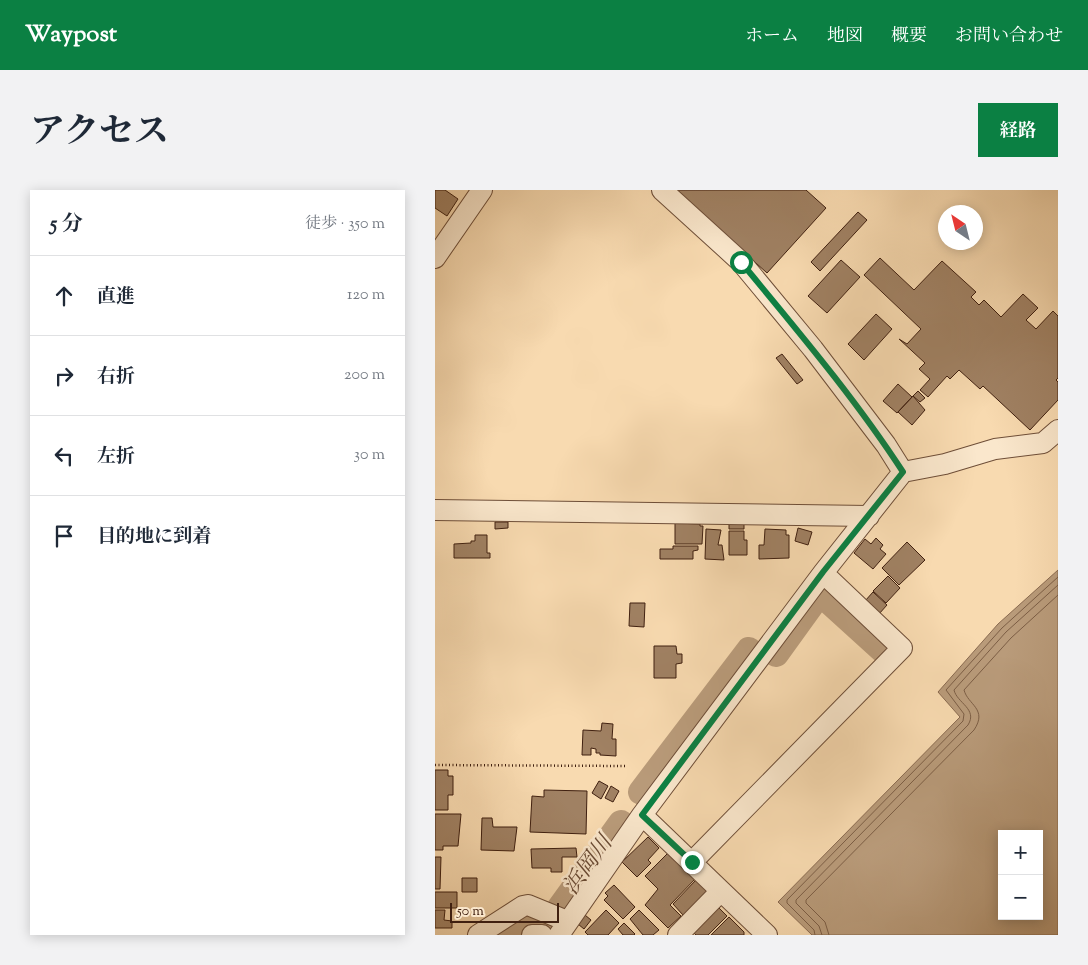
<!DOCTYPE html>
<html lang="ja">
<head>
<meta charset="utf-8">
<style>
	:root { --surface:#fff; --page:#f2f2f3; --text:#1f2937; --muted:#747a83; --line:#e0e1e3; --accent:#0b8043 }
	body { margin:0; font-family:"Sorts Mill Goudy","Noto Serif JP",serif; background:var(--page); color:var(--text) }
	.controls { position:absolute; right:15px; bottom:15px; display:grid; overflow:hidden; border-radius:0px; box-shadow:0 2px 12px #0003 }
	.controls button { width:45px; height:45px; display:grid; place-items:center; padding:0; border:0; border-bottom:1px solid var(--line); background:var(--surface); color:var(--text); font:25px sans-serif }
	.compass { position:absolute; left:503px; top:15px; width:45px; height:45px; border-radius:50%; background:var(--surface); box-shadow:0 2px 12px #0003; rotate:325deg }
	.scale { position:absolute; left:15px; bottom:12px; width:109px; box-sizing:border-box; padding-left:5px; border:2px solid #402010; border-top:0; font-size:14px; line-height:18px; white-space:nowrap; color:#402010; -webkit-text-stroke:4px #fae7cc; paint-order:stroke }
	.stop { position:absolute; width:15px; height:15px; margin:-11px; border:4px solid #0b8043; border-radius:50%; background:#fff }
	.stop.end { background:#0b8043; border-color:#fff; box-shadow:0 1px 5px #0008 }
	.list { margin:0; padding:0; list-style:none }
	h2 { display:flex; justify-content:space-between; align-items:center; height:65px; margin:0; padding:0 20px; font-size:21px }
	h2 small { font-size:16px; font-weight:400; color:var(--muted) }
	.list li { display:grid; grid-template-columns:32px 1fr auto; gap:15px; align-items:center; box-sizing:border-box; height:80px; padding:0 20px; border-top:1px solid var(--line) }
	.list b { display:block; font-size:19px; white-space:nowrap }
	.list em { font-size:16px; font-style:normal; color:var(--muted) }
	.icon { flex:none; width:28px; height:28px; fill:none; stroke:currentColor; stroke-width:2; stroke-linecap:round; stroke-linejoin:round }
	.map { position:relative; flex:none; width:623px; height:745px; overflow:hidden; border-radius:0px }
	header { display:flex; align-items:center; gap:30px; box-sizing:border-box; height:70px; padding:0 25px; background:var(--accent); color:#fff }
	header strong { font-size:24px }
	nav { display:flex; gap:28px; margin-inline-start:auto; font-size:18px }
	.intro { display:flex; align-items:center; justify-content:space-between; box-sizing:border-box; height:120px; padding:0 30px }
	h1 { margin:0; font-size:35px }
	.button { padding:12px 22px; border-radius:0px; background:var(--accent); color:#fff; font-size:18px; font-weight:700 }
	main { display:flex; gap:30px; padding:0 30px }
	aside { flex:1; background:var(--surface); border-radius:0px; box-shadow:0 2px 12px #0003 }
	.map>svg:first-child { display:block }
</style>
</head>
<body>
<header>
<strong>Waypost</strong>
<nav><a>ホーム</a><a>地図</a><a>概要</a><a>お問い合わせ</a></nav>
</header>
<div class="intro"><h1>アクセス</h1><a class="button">経路</a></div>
<main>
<aside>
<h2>5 分<small>徒歩 · 350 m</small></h2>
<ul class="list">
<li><svg class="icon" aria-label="ahead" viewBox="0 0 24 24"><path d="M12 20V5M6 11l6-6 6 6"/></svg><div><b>直進</b></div><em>120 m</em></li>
<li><svg class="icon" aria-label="right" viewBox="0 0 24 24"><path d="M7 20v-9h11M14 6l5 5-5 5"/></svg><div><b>右折</b></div><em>200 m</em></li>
<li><svg class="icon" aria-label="left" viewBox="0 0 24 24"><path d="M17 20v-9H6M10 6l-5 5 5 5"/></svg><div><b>左折</b></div><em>30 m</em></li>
<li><svg class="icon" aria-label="arrive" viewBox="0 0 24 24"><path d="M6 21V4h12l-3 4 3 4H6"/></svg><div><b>目的地に到着</b></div></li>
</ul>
</aside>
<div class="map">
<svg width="623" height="745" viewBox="0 0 623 745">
	<rect width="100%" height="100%" fill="#f8dab0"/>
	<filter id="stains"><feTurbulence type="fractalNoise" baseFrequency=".004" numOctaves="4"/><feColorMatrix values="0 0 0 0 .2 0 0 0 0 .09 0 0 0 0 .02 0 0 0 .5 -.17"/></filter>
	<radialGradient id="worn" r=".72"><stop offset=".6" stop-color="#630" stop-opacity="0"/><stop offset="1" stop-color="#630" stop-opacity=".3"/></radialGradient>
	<path fill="#b99b7a" stroke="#896a50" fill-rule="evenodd" d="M623 380V745H377L343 712 525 527 503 502 563 434ZM567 644H604V726H567Z"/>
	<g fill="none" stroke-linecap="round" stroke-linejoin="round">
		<path stroke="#7c5e45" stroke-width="1" d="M380 745 379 740 352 713V710L528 531 529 524 511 500 567 438 623 387
			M387 745 384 736 361 713V710L533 535C543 519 522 513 519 500L571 442 623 395
			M394 745 390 732 371 713V710L539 540C553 519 533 515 529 500L576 448 623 405"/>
		<path stroke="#b99b7a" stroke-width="26" d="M341 464 385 403 450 462
			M206 602 314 460
			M74 745 95 732 113 734 186 633"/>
	</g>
	<path fill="#a08163" stroke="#402010" d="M0 0H10L23 9 12 26 0 18Z
		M240 0H371L391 18 332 83Z
		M423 22 432 30 385 81 376 72Z
		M445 68 479 100 507 71 541 102 536 107 544 115 549 110 566 127 588 104 603 118 591 130 601 139 618 121 623 126V188L621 190 623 192V210L595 240 548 196 545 199 524 180 515 189 512 186 493 207 485 200 495 189 484 179 490 173 464 149 472 154 486 139 429 85Z
		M406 70 425 87 392 123 373 106Z
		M441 124 457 139 429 170 413 154Z
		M347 164 368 190 362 194 341 168Z
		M463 194 477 207 462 223 448 211Z
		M483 201 490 208 485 212 478 206Z
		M478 206 490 220 477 235 463 222Z
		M60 332H73V338L60 339Z
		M240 333 265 334V336H268L267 354H240Z
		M294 333H309V339H294Z
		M363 338 377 342 373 355 360 351Z
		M271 339 286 340 283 355H287L289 370 270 369Z
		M330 339 351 340V345H354V368L324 369V355H329Z
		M294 341H309V350H312V365H294Z
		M40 345H52V363H55V368H19V354L36 353V351H40Z
		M441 348 448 355 445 359 451 364 438 379 419 363 430 349 436 354Z
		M472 352 490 370 464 395 447 378Z
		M238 356H263V360L258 361V369H225V359H238Z
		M453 386 465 398 451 413 438 401Z
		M438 402 452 415 444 424 430 411Z
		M195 413H210L209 437 194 436Z
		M219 456H241L242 464H247V473L241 474V488H219Z
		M167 533 178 534 177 549H181V566L165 565V563H161V559L156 558V565H147L148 540 166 541Z
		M0 580H13V586H18V605H13V620H0Z
		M164 591 173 596 166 609 157 603Z
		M176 596 184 601 178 612 170 608Z
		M109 600 152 601 151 644 95 642 97 606 109 607Z
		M0 624H26L23 656H8V660H0Z
		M47 628H57L58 637H82L79 661 46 660Z
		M213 647 224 658 213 670 216 673 202 687 187 672Z
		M141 658 142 667H127V682H116V678H97L96 659Z
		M235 661 262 687 235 715 246 726 233 738 210 715 223 699 210 686Z
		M0 667H6L5 699H0Z
		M27 688H42V702H27Z
		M261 690 272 701 248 725 238 714Z
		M179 695 200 717 188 729 169 710 173 706 170 703Z
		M0 702H22V718H0Z
		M281 715 292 726 273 745H261L254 738Z
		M0 720H10L9 730 17 731V738H0Z
		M171 720 184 733 173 745H153L150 742Z
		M204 720 224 740 218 745H208L195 729Z
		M150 725 156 730 149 739 143 734Z
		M294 727 309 742V745H276Z
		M189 733 200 744 199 745H188L183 739Z"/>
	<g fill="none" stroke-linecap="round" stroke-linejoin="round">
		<defs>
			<path id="minor" d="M227 0 306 72 378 159 451 255 468 282
				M0 68 47 0
				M0 320 434 326
				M207 625 332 745
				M257 672 467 458 388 383
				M43 745 88 716 93 715 132 731
				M97 745H107
				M124 745 207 625 388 383 468 282 510 274 560 259 608 253 623 240
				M243 745 286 701"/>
		</defs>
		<use href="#minor" stroke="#6e4e38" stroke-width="22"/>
		<path stroke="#402010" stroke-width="2.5" stroke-dasharray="1 2.5" stroke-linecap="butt" d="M0 575 192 576"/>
		<use href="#minor" stroke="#fae7cc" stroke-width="20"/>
	</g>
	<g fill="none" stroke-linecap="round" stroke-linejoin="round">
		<path stroke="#0b8043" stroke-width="6" d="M257 672 207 625 388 382 468 282C420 208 362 140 306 72"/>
	</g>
	<g text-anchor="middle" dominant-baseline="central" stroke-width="5" stroke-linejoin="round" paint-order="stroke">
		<g font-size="22" font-style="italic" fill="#6a4b35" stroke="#fae7cc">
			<text transform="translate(154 676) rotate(-54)">浜岡川</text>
		</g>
	</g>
	<rect width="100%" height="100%" filter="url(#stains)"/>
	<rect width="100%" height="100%" fill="url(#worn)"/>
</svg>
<div class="controls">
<button>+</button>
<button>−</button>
</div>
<svg class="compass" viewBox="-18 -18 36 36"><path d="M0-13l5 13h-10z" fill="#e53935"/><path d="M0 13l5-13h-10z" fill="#747a83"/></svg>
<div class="scale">50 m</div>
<div class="stop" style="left:306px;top:72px"></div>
<div class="stop end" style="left:257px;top:672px"></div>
</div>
</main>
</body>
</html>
